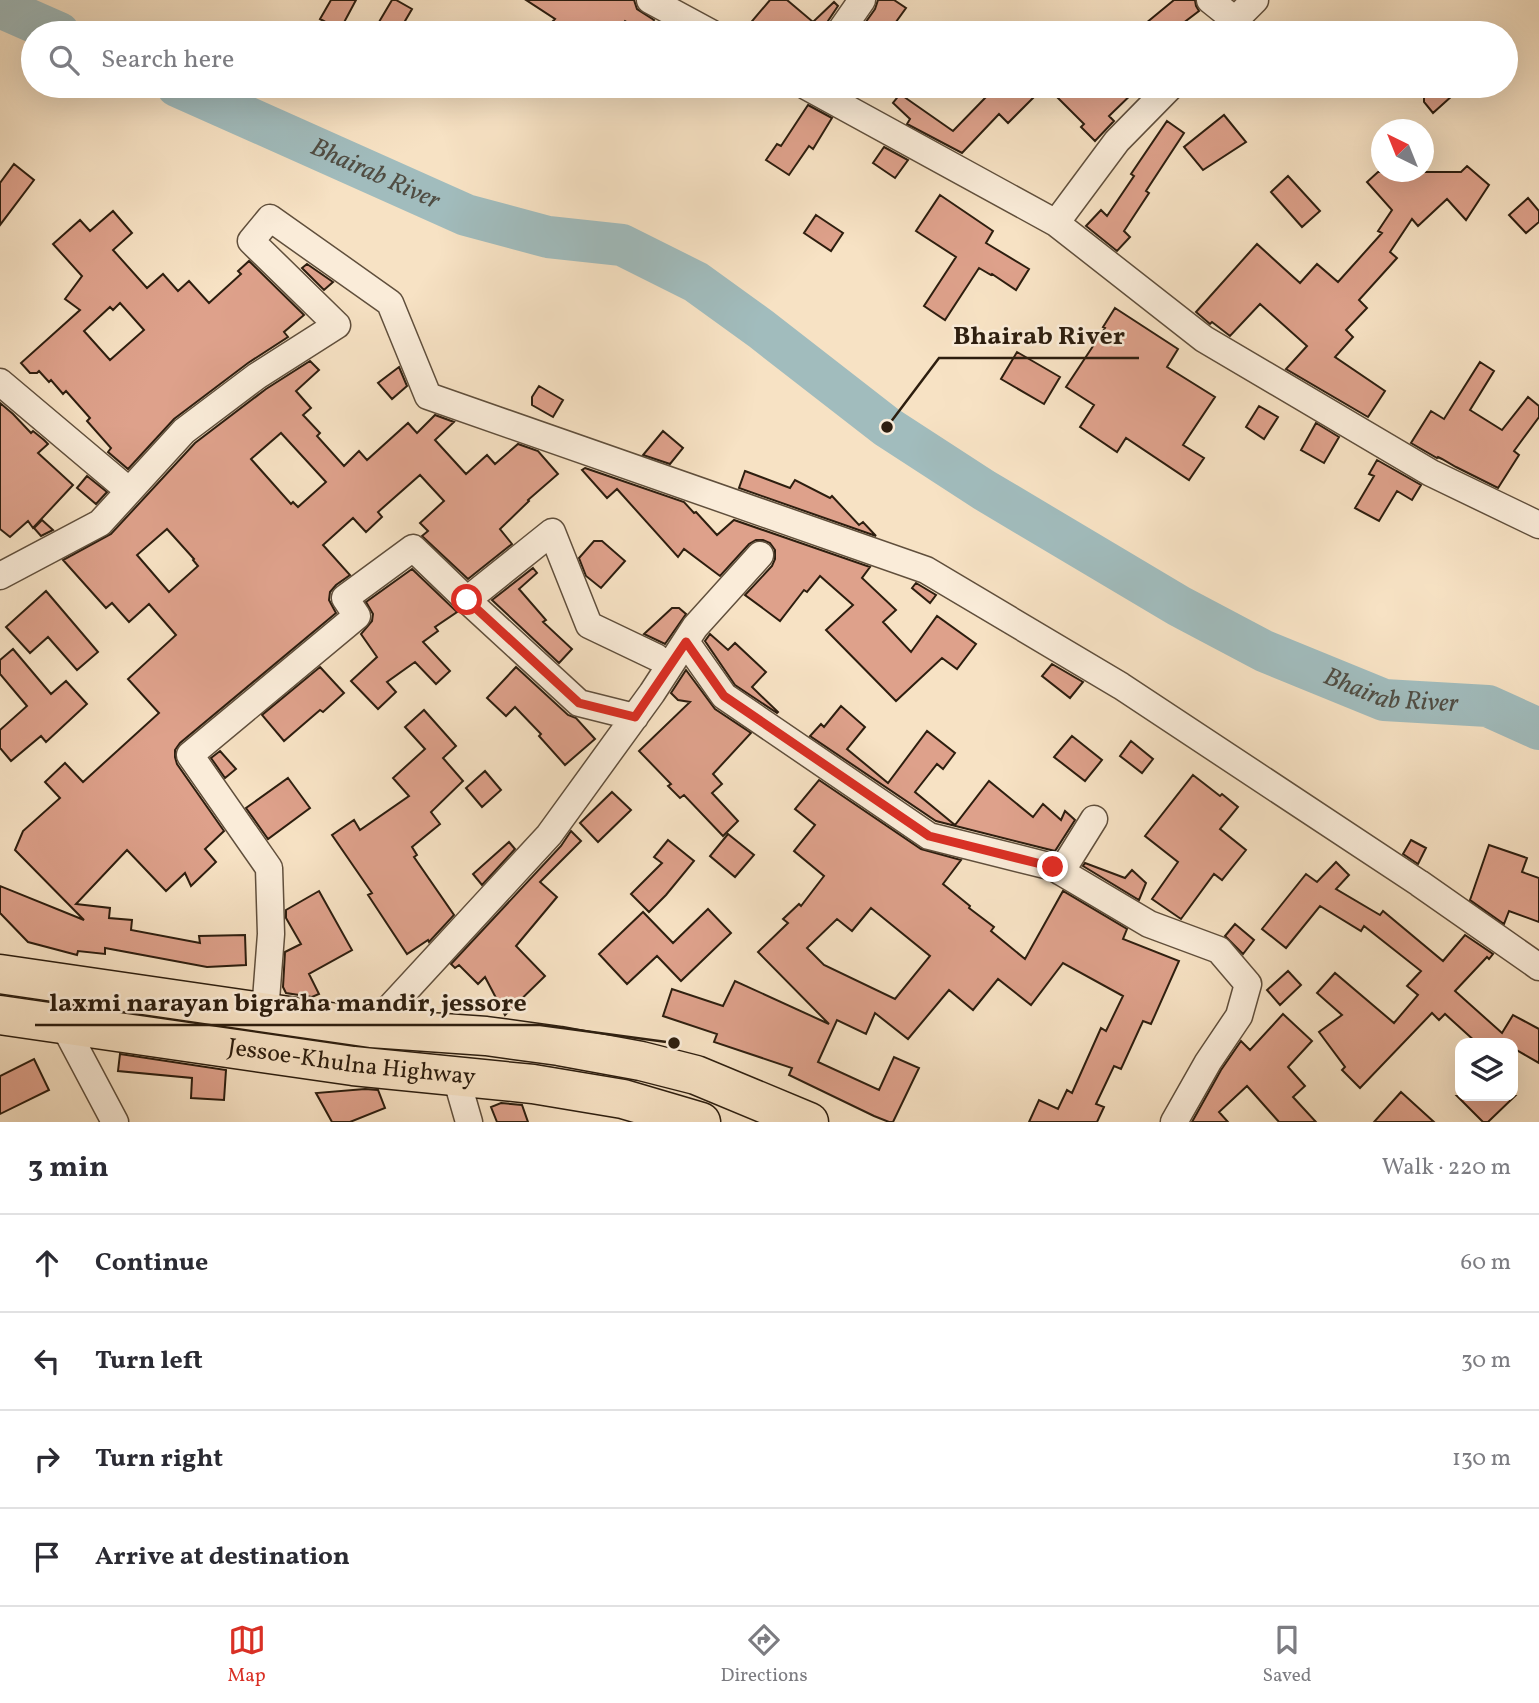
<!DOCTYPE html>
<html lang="en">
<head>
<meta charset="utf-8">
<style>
	:root { --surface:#fff; --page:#f2f2f3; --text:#2b2b33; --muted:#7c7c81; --line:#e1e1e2; --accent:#d93025 }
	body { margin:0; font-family:Vollkorn,serif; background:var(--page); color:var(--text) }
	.controls { position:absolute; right:21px; bottom:21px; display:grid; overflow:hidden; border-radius:14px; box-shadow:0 7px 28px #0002 }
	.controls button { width:63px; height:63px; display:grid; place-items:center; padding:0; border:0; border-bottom:2px solid var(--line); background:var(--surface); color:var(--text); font:35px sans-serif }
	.compass { position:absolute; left:1371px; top:119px; width:63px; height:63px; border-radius:50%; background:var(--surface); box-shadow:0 7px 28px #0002; rotate:317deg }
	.stop { position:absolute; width:21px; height:21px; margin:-16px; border:5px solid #d93025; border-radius:50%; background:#fff }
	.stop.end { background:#d93025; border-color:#fff; box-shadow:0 2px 7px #0008 }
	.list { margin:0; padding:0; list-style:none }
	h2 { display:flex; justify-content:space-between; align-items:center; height:91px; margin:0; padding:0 28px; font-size:30px }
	h2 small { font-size:23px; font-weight:400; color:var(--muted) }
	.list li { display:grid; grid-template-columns:46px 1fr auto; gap:21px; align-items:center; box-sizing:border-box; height:98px; padding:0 28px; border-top:2px solid var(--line) }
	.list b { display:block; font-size:26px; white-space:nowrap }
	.list em { font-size:23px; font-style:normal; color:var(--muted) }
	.icon { flex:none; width:38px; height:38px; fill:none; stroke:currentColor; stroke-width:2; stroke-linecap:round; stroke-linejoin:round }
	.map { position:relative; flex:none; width:1539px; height:1122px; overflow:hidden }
	.search { position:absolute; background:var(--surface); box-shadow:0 7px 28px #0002; left:21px; right:21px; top:21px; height:77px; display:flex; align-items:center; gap:18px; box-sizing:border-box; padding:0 24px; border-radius:38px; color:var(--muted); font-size:26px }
	.sheet { height:483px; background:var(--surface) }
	nav { display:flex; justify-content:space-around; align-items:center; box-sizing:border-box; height:98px; border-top:2px solid var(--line); background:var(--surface); font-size:19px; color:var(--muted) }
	nav a { display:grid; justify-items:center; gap:4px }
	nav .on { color:var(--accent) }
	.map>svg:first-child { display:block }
</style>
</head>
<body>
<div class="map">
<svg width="1539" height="1122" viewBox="0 0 1539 1122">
	<rect width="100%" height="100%" fill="#f7e2c4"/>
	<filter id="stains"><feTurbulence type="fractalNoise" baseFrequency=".00286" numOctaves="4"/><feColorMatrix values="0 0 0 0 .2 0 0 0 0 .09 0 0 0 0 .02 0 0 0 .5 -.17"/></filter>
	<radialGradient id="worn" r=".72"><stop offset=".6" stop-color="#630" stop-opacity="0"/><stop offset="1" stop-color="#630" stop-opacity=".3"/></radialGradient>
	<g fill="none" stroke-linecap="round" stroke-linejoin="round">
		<g stroke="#a1bcbd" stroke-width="42">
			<path d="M0 7 59 33"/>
			<path id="s1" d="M177 86 466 215 548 237 622 245 696 282 761 329 887 427 984 490 1179 606 1264 651 1384 700 1488 706 1539 729"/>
		</g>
	</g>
	<path fill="#dea18b" stroke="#2d1e0f" stroke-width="2" fill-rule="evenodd" d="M331 0H356L340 30 320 19Z
		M392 0H396L412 9 398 33H387L376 27Z
		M526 0H634L637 9 654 20 645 33 625 21 617 33H569L552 22 555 19Z
		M770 0H787L813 22 834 2 838 6 826 24 823 33H742Z
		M878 0H894L906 8 888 33H858L875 9Z
		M1174 0H1195L1196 6 1199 11 1170 33H1134Z
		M974 86H1045L1008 123 999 114 962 153 907 124 910 119 893 103 900 94 953 131 986 97Z
		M1070 86H1140L1109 116 1114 121 1095 141 1081 127 1084 124 1057 97Z
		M1433 86H1463L1433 113 1424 102V94Z
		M808 105 832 118 813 149 809 146 789 175 766 160 777 144 781 146Z
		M1224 115 1246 142 1203 170 1184 147Z
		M1167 121 1184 133 1146 191 1149 193 1124 231 1130 237 1117 251 1086 226 1101 210 1107 216 1134 176 1131 174Z
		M884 147 908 160 895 178 873 163Z
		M14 164 34 180 0 225V183Z
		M1467 166 1489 185 1466 220 1447 199 1418 226 1412 219 1390 252 1397 258 1359 300 1367 308 1346 330 1353 337 1335 357 1385 391 1368 417 1286 369 1307 346 1260 304 1230 336 1212 322 1210 324 1196 312 1257 244 1300 283 1317 264 1338 282 1382 233 1378 231 1392 210 1367 182 1378 172H1461Z
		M1288 176 1320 211 1302 227 1271 192Z
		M940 195 993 231 986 243 1029 269 1016 290 992 274 991 275 979 268 945 320 924 306 956 257 916 231Z
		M1528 198 1539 211V222L1526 233 1509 215Z
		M113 211 132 233 113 250 147 288 163 274 178 291 189 281 209 303 241 274 238 271 249 261 304 315 284 332 288 337 248 363 174 419 128 469 108 452 111 448 87 421 90 418 66 391 63 394 51 380 49 382 39 371 37 373H30L21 363 80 310 65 299 82 276 53 244 80 220 90 231ZM120 303 144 330 110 360 84 331 110 307 113 310Z
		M816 215 843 233 831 251 804 233Z
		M307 264 333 282 324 290 302 268Z
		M1115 308 1178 349 1167 367 1215 397 1183 445 1204 458 1189 480 1126 438 1117 452 1080 427 1094 405 1066 387 1105 328 1103 327Z
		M1017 352 1060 377 1044 404 1001 379Z
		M310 361 319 370 296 391 311 408 303 415 320 433 317 436 344 466 359 451 367 460 408 423 417 433 435 415 454 422 435 440 466 474 487 455 495 464 518 444 538 451 558 474 528 500 529 501 500 529 512 544 468 579 422 536 428 531 420 523 444 501 420 475 378 512 382 517 366 532 353 518 323 545 350 575 336 585 330 592 329 600 336 613 180 743 175 750V757L177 764 224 831 205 849 216 862 191 886 185 873 166 891 127 850 76 904 110 908 109 918 132 920 131 930 200 943 199 936 245 935 246 965 207 967 105 948V954L78 951 77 955 28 942 0 913V886L84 920 15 850 23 831 60 798 45 782 65 763 83 782 159 713 128 679 176 635 149 604 129 622 112 603 106 608 63 560 111 534 195 443 266 389ZM281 433 326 482 298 507 293 502 291 504 251 459ZM167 529 194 559 193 560 198 566 169 592 137 555Z
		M1480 362 1494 371 1470 410 1502 430 1528 397 1539 406V417L1514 451 1519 455 1498 488 1456 467 1442 459 1438 457 1437 458 1411 443 1431 411 1444 419Z
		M399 367 407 386 392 399 378 383Z
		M539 386 563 400 553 417 532 405V397Z
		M0 403 13 414 31 433 33 431 44 440 48 444 38 453 73 485 33 528 28 521 10 537 0 529Z
		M1259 406 1278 417 1264 439 1246 427Z
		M1316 423 1339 437 1324 463 1301 450Z
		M663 431 683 448 670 464 643 455Z
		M1377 460 1421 485 1412 500 1397 491 1379 521 1355 508 1374 476 1369 474Z
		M585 468 684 502 694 513 696 512 717 535 734 520 870 567 862 578 896 610 883 622 911 652 937 616 976 644 957 669 942 658 896 701 826 630 853 605 820 576 807 592 804 590 780 621 745 595 772 566 775 559V550L770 543 763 540H756L749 544 720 576 684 549 678 557 617 489 607 498 582 470Z
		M745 471 790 488 795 480 830 498 832 496 859 525 863 522 876 536 739 488Z
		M87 476 107 492 96 504 77 488Z
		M42 520 53 530 41 536 34 528Z
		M594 541H602L625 561 601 588 586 576 579 558Z
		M533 568 537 573 519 589 546 620 543 622 572 649 559 663 492 600Z
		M412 569 457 612 435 627 438 631 423 642 450 671 436 684 415 662 387 682 396 692 378 709 351 681 377 657 361 634 372 621 373 614 366 602Z
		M916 583 936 595 930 603 912 588Z
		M46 591 98 652 77 670 48 637 30 653 6 627Z
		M672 608H679L686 614 665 644 644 634Z
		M710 634 728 650 735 643 766 672 752 687 778 712 777 713 735 685 705 641Z
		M13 649 51 694 66 681 87 704 46 742 41 736 11 761 0 748V730L27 706 0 674V660Z
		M1052 664 1083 682 1070 698 1042 676Z
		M320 667 344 693 323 712 320 710 284 741 262 715Z
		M516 667 568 715 576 718 595 739 565 765 539 736 541 734 515 707 506 716 487 698Z
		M686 670 715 709 751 733 713 774 722 784 712 793 738 821 723 836 684 795 680 798 668 786 671 784 639 751 690 702 678 700 671 693Z
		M841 706 865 727 847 749 888 783 927 731 955 753 943 769 937 764 915 792 955 825 989 781 1033 817 1043 804 1061 820 1065 811 1075 820 1055 851 936 821 810 736 821 724 824 727Z
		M424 710 456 746 443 758 463 781 431 812 440 824 412 847 417 855 414 857 454 915 429 942 428 940 407 954 368 895 372 893 332 835 354 820 360 830 409 796 393 778 425 749 405 727Z
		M1072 736 1102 760 1085 781 1054 757Z
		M1131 741 1153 759 1142 773 1120 756Z
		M220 751 236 769 225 778 211 758Z
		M485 771 501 790 482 807 466 788Z
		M1193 775 1220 796 1222 794 1238 807 1220 829 1246 850 1222 880 1214 874 1181 919 1152 899 1178 862 1145 836Z
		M288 778 310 808 268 839 246 808Z
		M819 780 921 849 961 860 943 884 970 906 969 908 994 927 991 931 1025 959 1063 891 1127 929 1123 939 1179 961 1151 1024 1143 1021 1121 1069 1114 1066 1096 1104 1104 1107 1097 1122H1029L1039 1100 1058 1109 1067 1090 1072 1093 1101 1028 1106 1031 1123 996 1063 963 1031 1005 998 979 973 1010 949 990 908 1039 875 1013 866 1034 837 1020 818 1062 879 1090 894 1057 919 1068 893 1122H889L874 1116 789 1075 792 1068 714 1042 717 1034 663 1016 672 989 723 1006 735 981 829 1024 758 952 788 923 783 919 799 904 801 906 824 876 794 851 815 825 795 809ZM871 908 930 956 895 999 824 965 807 948 837 919 852 931Z
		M612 792 631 810 598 842 580 823Z
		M571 831 581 841 540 882 557 897 516 946 545 976 505 1015 485 977 478 984 459 965 455 968 451 964 561 846Z
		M728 834 754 855 735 877 710 856Z
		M668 840 694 861 666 895 649 912 631 894 662 863 654 857Z
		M1411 840 1426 848 1418 864 1403 854Z
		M509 842 515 849 482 885 473 874Z
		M1489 845 1527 858 1522 872 1539 878V922L1509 911 1504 924 1470 900Z
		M1336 862 1349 875 1336 889 1380 915 1383 911 1443 961 1465 935 1493 954 1489 959 1487 957 1455 991 1502 1033 1513 1015 1539 1029V1063L1513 1048V1043H1477L1445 1014 1439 1020 1432 1013 1360 1088 1342 1070 1345 1067 1319 1032 1342 1015 1317 993 1335 973 1394 1023 1418 995 1407 986 1421 971 1364 926 1361 931 1320 906 1286 948 1262 929 1306 874 1317 882Z
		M1085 863 1125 878 1132 870 1146 883 1139 900 1083 866Z
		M319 891 352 950 309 974 319 994 312 997 286 993 283 987 285 952 301 944 286 918V910Z
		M708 909 731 933 681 981 657 956 627 984 599 954 643 912 673 943Z
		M1235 924 1254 940 1243 954 1225 936Z
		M1288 971 1301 985 1280 1005 1267 990Z
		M1283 1014 1312 1041 1288 1067 1305 1086 1293 1097 1316 1122H1279L1247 1086 1219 1112 1228 1122H1192L1221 1070 1241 1041 1250 1050Z
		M120 1054 226 1070 224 1100 191 1098 192 1078 118 1071Z
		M34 1059 49 1090 0 1114V1076Z
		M365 1089 378 1090 385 1108 350 1122H332L316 1093Z
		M1401 1092 1434 1122H1374Z
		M1457 1096H1515L1488 1122H1483Z
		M501 1103 522 1105 528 1122H497L491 1107Z"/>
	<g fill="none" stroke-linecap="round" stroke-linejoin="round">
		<defs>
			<path id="minor" d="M650 0 711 33
				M1210 0 1235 20
				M839 33 862 0
				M1222 33 1255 0
				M806 86 1056 223 1204 339 1431 473 1539 525
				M1056 223 1117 141 1171 86
				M0 382 121 484
				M0 576 100 523 184 431 257 376 337 325 251 241 270 218 390 303 428 396 926 570 1121 686 1419 883 1539 967
				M467 600 579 703 635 717
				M686 642 724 696 929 836 1053 867 1149 924 1219 950 1248 984 1239 1016 1208 1062 1174 1122
				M1061 872 1094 819
				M265 1013 271 934 269 868 190 755 357 616 345 598 413 548 467 600 552 532 589 625 656 657
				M63 1024 115 1122
				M371 1028 549 835 652 693 695 627 760 555
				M456 1077 469 1122"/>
			<g id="highway">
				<path d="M0 974 371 1028 486 1036 559 1046 641 1061 696 1075 809 1122"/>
				<path id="s2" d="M0 1015 353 1066 533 1084 623 1099 701 1122"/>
			</g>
		</defs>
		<use href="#minor" stroke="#604f3c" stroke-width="29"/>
		<use href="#highway" stroke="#2d1e0f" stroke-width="41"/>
		<use href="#minor" stroke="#faecd9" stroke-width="26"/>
		<use href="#highway" stroke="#f7e2c4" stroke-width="38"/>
	</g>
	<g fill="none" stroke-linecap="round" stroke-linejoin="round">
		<path stroke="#d93025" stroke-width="9" d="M467 600 579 703 635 717 686 642 724 696 929 836 1053 867"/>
	</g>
	<g text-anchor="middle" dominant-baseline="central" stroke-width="5" stroke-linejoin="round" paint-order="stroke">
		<g font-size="24" fill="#2d1e0f" stroke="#faecd9">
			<text stroke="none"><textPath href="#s2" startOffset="355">Jessoe-Khulna Highway</textPath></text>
		</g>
		<g font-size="26" font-style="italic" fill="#504d43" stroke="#faecd9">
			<text stroke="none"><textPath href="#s1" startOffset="217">Bhairab River</textPath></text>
			<text stroke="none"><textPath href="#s1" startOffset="1372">Bhairab River</textPath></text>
		</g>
	</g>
	<path fill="none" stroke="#2d1e0f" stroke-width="2.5" d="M887 427L939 358H1139M674 1043L540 1025H35"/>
	<g fill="#2d1e0f" stroke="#faecd9" stroke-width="2.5">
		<circle cx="887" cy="427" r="7"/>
		<circle cx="674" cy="1043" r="7"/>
	</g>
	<g font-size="26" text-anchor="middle" font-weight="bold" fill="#2d1e0f" stroke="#faecd9" stroke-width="5" stroke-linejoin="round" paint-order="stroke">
		<text x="1039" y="344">Bhairab River</text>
		<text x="288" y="1011">laxmi narayan bigraha mandir, jessore</text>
	</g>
	<rect width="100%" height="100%" filter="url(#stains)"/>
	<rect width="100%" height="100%" fill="url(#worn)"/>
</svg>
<div class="controls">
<button><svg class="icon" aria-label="layers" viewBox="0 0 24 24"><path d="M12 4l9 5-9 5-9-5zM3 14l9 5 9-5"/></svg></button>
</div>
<svg class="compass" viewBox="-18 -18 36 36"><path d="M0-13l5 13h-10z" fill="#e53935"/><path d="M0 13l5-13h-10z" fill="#7c7c81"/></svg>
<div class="stop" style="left:467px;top:600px"></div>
<div class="stop end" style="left:1053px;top:867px"></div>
<div class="search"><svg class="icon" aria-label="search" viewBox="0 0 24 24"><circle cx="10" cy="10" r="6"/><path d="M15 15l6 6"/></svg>Search here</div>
</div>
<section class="sheet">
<h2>3 min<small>Walk · 220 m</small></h2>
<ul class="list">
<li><svg class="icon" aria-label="ahead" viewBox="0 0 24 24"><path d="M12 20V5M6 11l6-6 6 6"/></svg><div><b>Continue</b></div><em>60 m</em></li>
<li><svg class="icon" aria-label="left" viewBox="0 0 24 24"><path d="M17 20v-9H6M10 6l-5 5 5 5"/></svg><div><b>Turn left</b></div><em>30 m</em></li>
<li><svg class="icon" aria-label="right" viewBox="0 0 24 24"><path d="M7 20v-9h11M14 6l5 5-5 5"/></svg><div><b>Turn right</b></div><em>130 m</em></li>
<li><svg class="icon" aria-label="arrive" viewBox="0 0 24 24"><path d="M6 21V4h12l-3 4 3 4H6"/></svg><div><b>Arrive at destination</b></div></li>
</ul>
</section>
<nav>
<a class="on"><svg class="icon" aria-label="map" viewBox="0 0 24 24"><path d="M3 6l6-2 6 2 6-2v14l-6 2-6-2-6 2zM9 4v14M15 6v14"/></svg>Map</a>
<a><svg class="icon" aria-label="directions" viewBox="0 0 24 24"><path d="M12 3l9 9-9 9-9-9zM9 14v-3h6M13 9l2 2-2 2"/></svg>Directions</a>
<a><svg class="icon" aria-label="saved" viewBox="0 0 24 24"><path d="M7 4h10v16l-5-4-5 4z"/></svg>Saved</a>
</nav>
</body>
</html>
